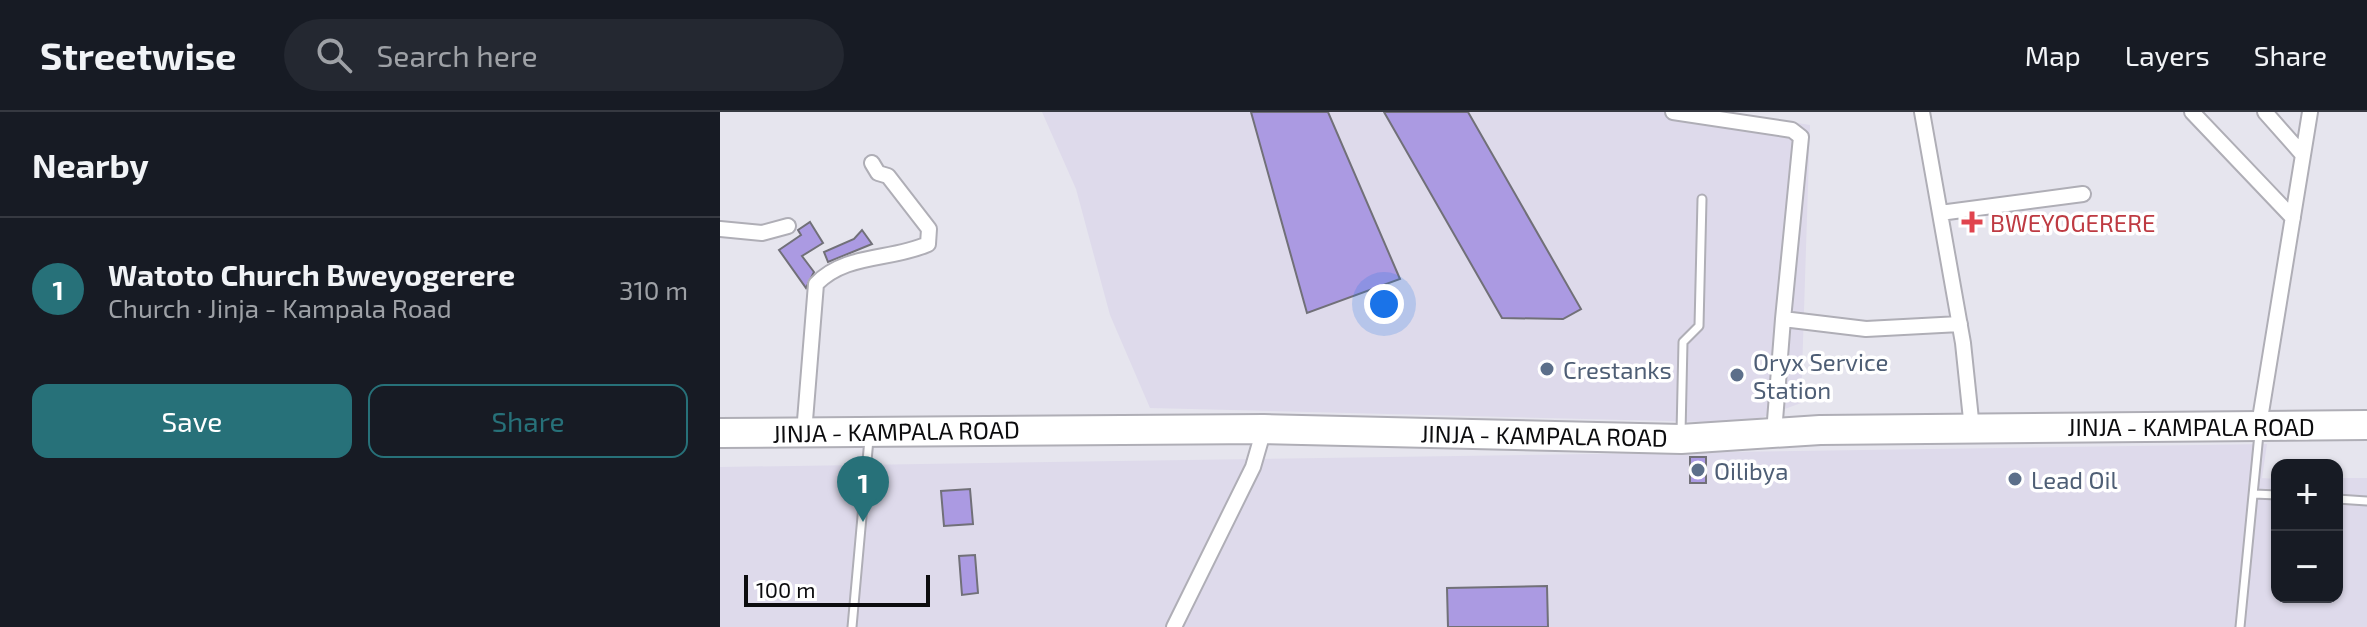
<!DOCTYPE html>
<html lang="en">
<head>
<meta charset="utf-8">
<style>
	:root { --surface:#171b24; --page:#242831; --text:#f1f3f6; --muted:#9ea1a6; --line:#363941; --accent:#277179 }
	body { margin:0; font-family:"Exo 2",sans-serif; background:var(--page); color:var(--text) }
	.controls { position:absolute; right:24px; bottom:24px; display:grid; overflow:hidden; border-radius:16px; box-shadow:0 2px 6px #0004 }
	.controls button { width:72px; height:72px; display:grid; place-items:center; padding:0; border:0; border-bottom:2px solid var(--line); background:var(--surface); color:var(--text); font:40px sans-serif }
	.scale { position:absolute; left:24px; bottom:20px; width:186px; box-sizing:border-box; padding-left:8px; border:4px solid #0c0c0e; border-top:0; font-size:22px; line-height:28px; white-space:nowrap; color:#0c0c0e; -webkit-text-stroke:6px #fff; paint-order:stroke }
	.you { position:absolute; left:664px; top:192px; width:28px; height:28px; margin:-20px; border:6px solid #fff; border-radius:50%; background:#1a73e8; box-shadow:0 0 0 12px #1a73e833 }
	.badge { display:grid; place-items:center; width:52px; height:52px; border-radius:50%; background:var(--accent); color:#fff; font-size:26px; font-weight:700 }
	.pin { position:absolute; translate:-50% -66px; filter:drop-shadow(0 2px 4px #0008) }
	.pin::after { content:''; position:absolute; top:42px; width:28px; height:24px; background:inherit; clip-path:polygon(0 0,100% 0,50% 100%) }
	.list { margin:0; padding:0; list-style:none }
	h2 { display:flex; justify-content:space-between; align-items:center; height:104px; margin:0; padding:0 32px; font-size:34px }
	h2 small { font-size:26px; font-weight:400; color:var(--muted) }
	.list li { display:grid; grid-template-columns:52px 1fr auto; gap:24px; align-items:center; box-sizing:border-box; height:144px; padding:0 32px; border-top:2px solid var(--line) }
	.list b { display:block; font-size:30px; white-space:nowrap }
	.list p { margin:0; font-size:26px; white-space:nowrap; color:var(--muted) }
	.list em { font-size:26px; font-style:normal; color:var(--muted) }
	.actions { display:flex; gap:16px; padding:24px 32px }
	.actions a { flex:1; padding:18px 0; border:2px solid var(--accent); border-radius:16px; text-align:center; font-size:28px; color:var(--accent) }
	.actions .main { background:var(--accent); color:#fff }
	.icon { flex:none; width:44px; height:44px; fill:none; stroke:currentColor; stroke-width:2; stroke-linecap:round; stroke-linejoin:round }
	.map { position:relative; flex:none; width:1647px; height:515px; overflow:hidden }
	header { display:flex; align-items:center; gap:48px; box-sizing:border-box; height:112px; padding:0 40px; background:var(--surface); border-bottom:2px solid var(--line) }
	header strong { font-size:38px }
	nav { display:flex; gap:44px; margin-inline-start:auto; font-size:28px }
	.search { width:560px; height:72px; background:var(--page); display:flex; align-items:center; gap:20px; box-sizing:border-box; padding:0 28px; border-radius:44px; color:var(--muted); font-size:30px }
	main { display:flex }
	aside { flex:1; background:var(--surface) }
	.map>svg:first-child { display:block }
</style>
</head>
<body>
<header>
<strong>Streetwise</strong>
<div class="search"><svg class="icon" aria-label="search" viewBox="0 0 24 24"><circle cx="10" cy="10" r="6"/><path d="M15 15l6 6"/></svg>Search here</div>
<nav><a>Map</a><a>Layers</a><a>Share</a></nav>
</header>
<main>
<aside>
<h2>Nearby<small></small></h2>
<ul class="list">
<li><span class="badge">1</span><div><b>Watoto Church Bweyogerere</b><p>Church · Jinja - Kampala Road</p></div><em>310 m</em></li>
</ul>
<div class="actions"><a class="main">Save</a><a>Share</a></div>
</aside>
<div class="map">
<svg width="1647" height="515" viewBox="0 0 1647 515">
	<rect width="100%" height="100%" fill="#e6e5ee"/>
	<path fill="#dedaeb" d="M322 0H1009L1090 13 1081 291 1027 311 430 296 390 203 356 77Z
		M1547 332 1542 366 1557 367V485H1617V366H1647V515H0V355Z"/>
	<path fill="#ab9ae2" stroke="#717078" stroke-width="2" d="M531 0H608L680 167 587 201Z
		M664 0H748L861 197 843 207 782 206Z
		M90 110 103 131 82 144 94 160 86 176 59 138 81 123 78 118Z
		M142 118 152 132 108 150 104 140 134 127Z
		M970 345H986V371H970Z
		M250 377 253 412 224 414 221 379Z
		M255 443 258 481 242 483 239 444Z
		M827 474 828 515H728L727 476Z"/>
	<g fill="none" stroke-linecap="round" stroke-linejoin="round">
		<defs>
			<path id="lane" d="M961 321 963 230 979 214 982 87
				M1534 382 1557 383
				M1617 387 1647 389
				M132 515 149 327
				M1520 515 1539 322"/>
			<path id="street" d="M953 0 1072 18 1081 25 1063 207 1146 217 1240 212
				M1202 0 1243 231 1252 317
				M1472 0 1573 106
				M1545 0 1583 43
				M1220 101 1363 82
				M0 117 42 121 68 114
				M1539 313 1590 0
				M84 321 96 172C126 141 170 149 208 132L209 117 168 64 158 61 152 51
				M1054 321 1063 207
				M454 515 533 355 544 317"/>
			<path id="highway" d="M0 321 544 317 961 327 1100 318 1647 313"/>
		</defs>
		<use href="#lane" stroke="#afaeb6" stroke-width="11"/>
		<use href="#street" stroke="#afaeb6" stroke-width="18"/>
		<use href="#highway" stroke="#afaeb6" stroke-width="32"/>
		<use href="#lane" stroke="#fff" stroke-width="7"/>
		<use href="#street" stroke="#fff" stroke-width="14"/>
		<use href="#highway" stroke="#fff" stroke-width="28"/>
	</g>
	<path fill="#e0444e" stroke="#fff" stroke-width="3" d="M1248 98h8v8h8v8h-8v8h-8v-8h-8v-8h8z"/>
	<g fill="#5c6f8a" stroke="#fff" stroke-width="3">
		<circle cx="827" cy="257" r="8"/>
		<circle cx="1017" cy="263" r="8"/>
		<circle cx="978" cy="358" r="8"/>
		<circle cx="1295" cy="367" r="8"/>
	</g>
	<g text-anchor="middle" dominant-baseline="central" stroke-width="7" stroke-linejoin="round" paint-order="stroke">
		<g font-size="24" fill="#be3a42" stroke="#fff" text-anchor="start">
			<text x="1270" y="110">BWEYOGERERE</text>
		</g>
		<g font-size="24" fill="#4e5e75" stroke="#fff" text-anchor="start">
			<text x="1033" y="249">Oryx Service<tspan x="1033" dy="28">Station</tspan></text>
			<text x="843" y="257">Crestanks</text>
			<text x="994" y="358">Oilibya</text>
			<text x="1311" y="367">Lead Oil</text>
		</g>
		<g font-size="24" fill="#0c0c0e" stroke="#fff">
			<text x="1471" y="314">JINJA - KAMPALA ROAD</text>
			<text transform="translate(176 319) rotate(-1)">JINJA - KAMPALA ROAD</text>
			<text transform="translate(824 323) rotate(1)">JINJA - KAMPALA ROAD</text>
		</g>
	</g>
</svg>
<div class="controls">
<button>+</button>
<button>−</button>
</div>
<div class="scale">100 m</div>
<div class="you"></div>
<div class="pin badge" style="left:143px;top:410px">1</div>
</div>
</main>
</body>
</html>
